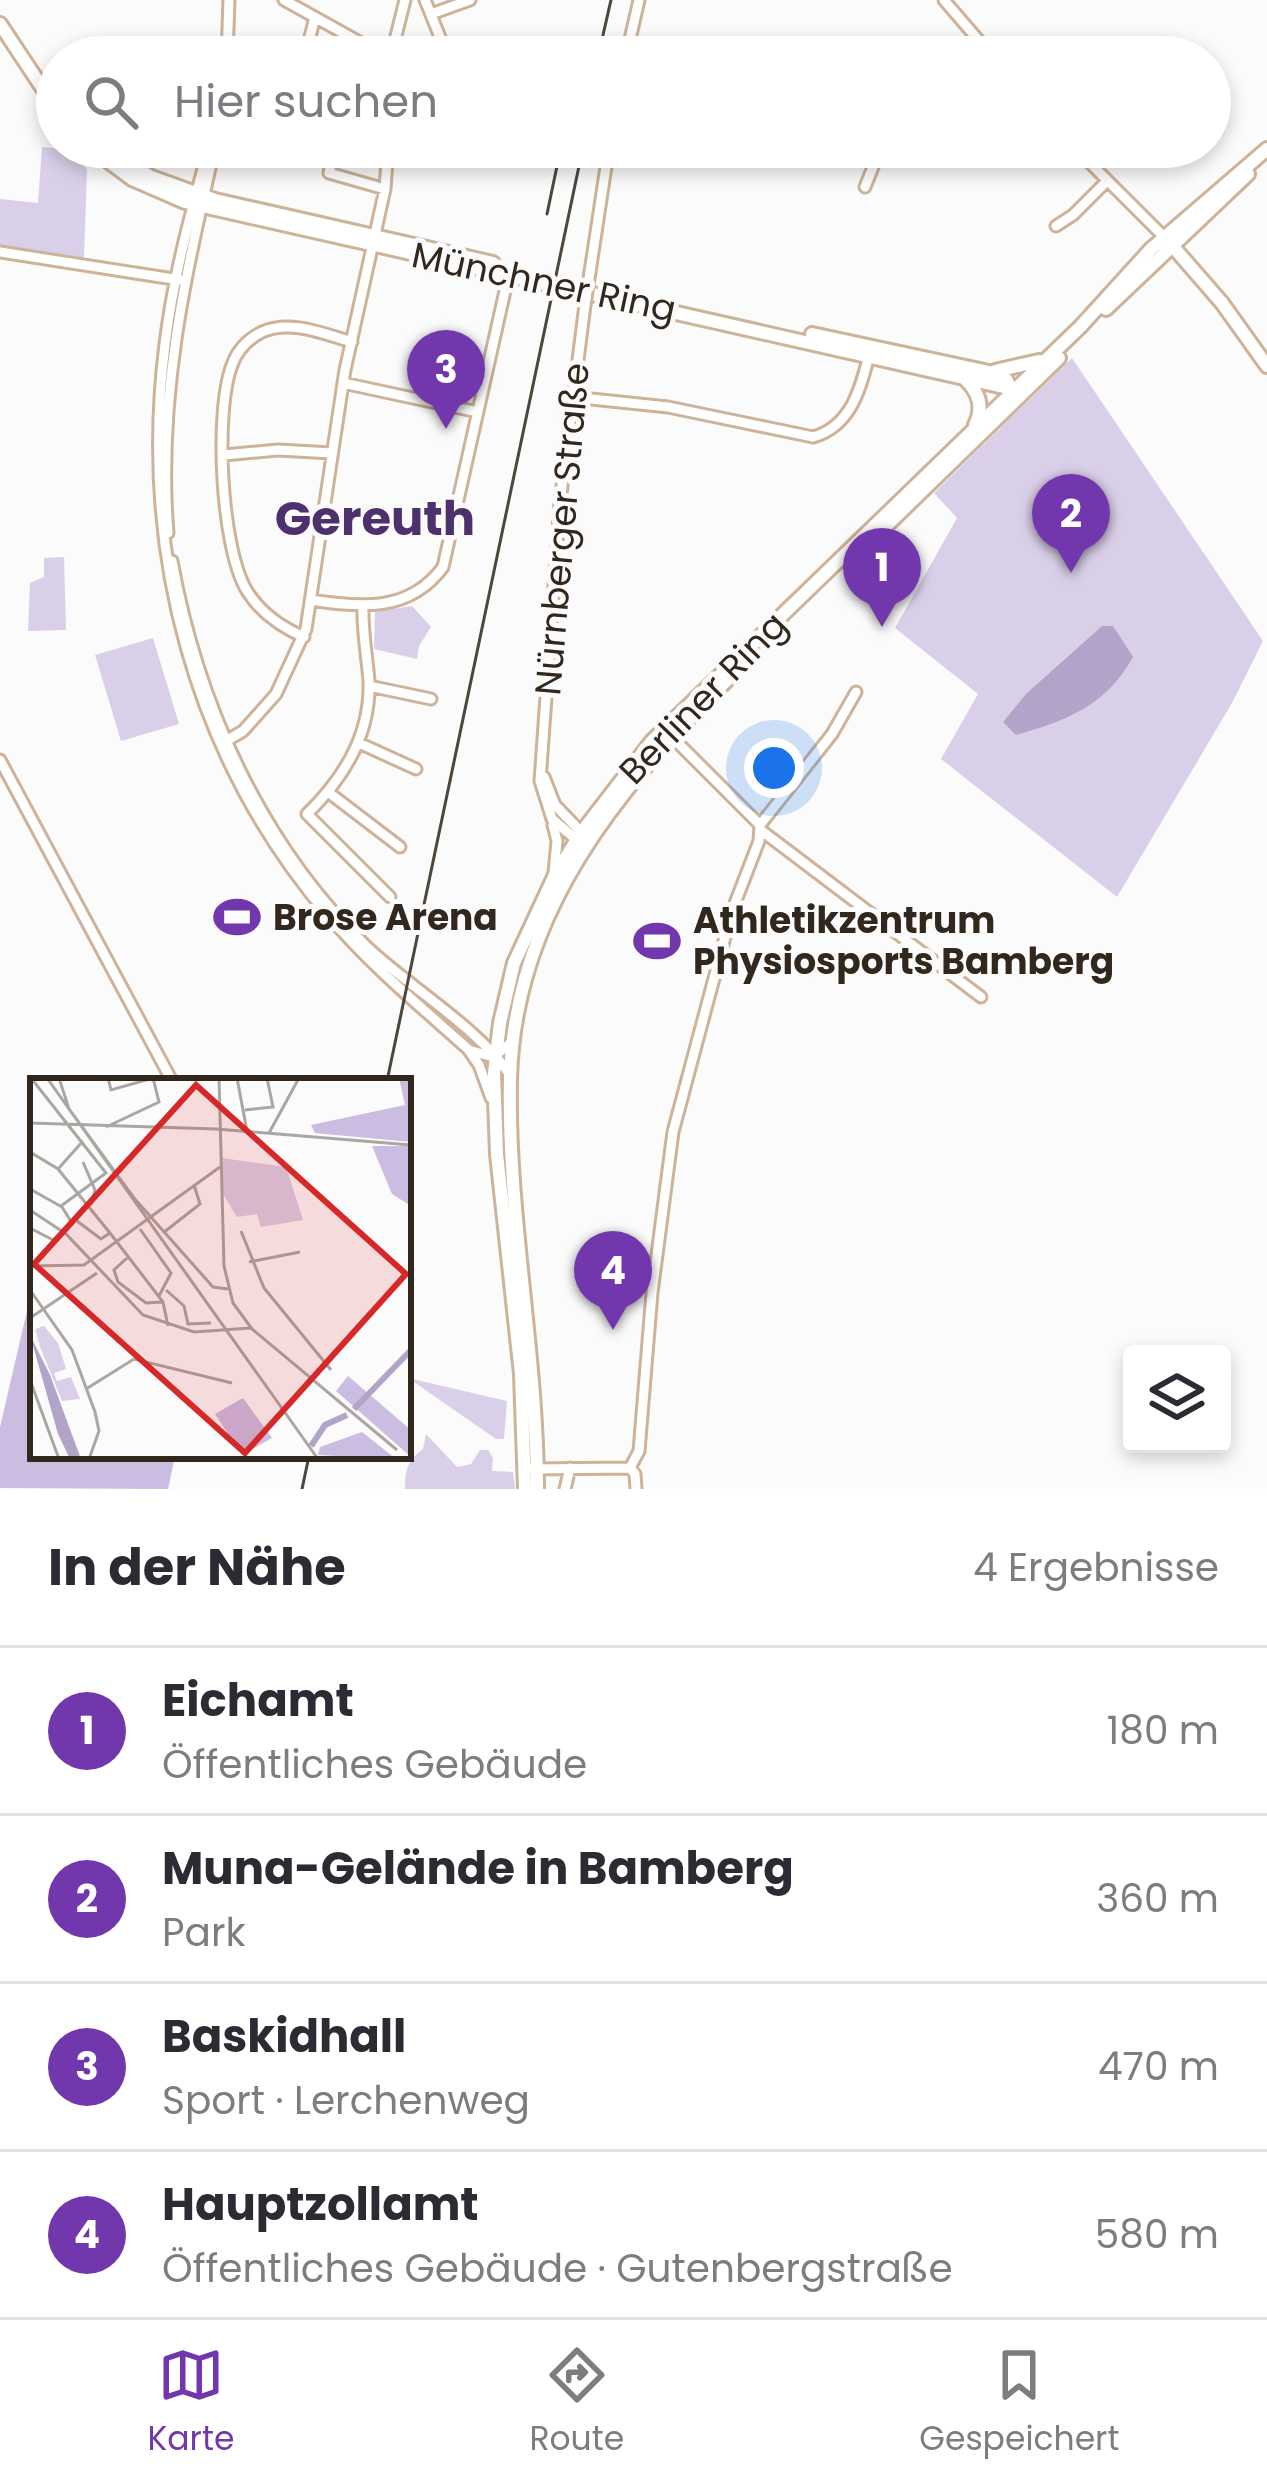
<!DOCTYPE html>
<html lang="de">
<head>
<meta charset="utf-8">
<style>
	:root { --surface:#fff; --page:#f2f2f3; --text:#2b2b33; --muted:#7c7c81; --line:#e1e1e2; --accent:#7237ad }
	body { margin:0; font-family:Poppins,sans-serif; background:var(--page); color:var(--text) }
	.controls { position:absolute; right:36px; bottom:36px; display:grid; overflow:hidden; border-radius:12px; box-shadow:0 6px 18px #0003 }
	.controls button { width:108px; height:108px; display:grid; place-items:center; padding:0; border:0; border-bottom:3px solid var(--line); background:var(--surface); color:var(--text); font:60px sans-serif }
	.you { position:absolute; left:774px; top:768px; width:42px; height:42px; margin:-30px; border:9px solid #fff; border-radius:50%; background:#1a73e8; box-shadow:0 0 0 18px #1a73e833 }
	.badge { display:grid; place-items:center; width:78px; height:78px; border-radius:50%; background:var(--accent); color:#fff; font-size:39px; font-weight:700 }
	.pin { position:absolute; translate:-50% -99px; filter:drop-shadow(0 3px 6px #0008) }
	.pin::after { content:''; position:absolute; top:63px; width:42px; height:36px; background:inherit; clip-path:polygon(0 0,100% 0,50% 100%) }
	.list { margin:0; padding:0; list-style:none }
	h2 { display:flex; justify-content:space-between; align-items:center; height:156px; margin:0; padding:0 48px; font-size:51px }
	h2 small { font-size:39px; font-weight:400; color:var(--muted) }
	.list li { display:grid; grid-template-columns:78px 1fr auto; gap:36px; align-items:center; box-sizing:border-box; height:168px; padding:0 48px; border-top:3px solid var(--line) }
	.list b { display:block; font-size:45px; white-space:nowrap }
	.list p { margin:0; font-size:39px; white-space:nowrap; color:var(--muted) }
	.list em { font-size:39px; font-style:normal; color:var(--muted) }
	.icon { flex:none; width:66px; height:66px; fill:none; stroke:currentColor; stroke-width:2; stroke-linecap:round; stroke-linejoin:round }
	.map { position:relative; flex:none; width:1267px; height:1489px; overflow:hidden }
	.search { position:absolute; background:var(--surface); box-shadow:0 6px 18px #0003; left:36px; right:36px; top:36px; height:132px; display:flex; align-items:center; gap:30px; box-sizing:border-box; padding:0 42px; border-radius:66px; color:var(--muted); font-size:45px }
	.sheet { height:828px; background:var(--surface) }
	nav { display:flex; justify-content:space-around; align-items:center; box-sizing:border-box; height:168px; border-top:3px solid var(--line); background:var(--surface); font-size:33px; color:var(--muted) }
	nav a { display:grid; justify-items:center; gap:6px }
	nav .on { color:var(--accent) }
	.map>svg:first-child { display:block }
</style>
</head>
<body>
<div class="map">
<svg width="1267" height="1489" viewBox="0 0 1267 1489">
	<rect width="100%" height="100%" fill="#fbfbfb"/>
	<path fill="#d9cfe9" d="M42 147 73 150 87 170 84 258 0 245V199L38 203Z
		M1072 358 1263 641 1232 703 1117 897 941 759 978 694 895 628 957 518 934 493Z
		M64 557 66 630 28 631 30 583 44 577V558Z
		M412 606 431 627 419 646 417 659 374 649 375 612Z
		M153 638 179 724 121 741 95 655Z
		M408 1378 507 1401 504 1439H496Z
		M426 1434 457 1467 471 1464 480 1450H488L493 1458 492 1471 513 1472 515 1489H405C405 1469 408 1460 423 1449Z"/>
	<path fill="#cbbce2" d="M33 1285V1456H175L168 1489 0 1488V1427Z"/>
	<path fill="#b2a4c8" d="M1102 626H1113L1133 657C1106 706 1067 720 1016 735L1003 722 1026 694Z"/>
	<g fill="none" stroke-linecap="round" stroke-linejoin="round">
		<defs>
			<path id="minor" d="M284 0 372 49 391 54
				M425 0 448 57
				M944 0 993 57
				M431 14 470 0
				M398 55 416 57
				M391 56 405 0
				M227 57 229 0
				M305 57 315 17
				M626 57 639 0
				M209 147C191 212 173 277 165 344 139 550 193 757 329 916 370 965 420 1006 468 1049L479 1065 491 1098
				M335 147 329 173 385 189
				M1074 147 1164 237
				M865 187 881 147
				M1056 226 1073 215 1107 181
				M0 252 180 280
				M590 272 609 147
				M343 383 478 412
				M572 397 668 407 813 437C852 426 861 387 870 351
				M224 455 278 450 332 453
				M168 533C157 401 185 274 215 147
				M172 561C198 704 261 845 367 947 409 987 479 1028 510 1075
				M311 600C361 608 410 612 443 567L505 291
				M363 605C362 631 367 656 369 681 371 735 344 778 307 814L390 897
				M304 637C281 627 260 612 247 591 221 549 214 412 232 365 237 351 248 339 262 332 290 319 324 334 352 342
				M369 686 431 699
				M668 733 760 825
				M226 741 243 731 276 694 306 629 345 370 385 189 388 147
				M359 743 416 769
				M0 760 172 1081
				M544 777 555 805 585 836
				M328 792 400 847
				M553 825 557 841 554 873
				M762 831 981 997
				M578 841 552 819 540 781 560 502 585 305
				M472 1051 493 1057 513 1041
				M530 1469 630 1468
				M565 1489 570 1468
				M636 1489 635 1474 630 1468 639 1451 652 1293 673 1132 732 911 759 841 760 825 832 734 856 692"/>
			<path id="major" d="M0 24 57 110
				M89 147 132 179 185 202 1017 390
				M103 147 151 177 215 200 493 263
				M1169 242 1222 303 1267 366
				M1106 309 1248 174
				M812 334 989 372 1006 379 1012 391
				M995 371 1039 361
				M965 379C979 392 984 407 975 425
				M884 528 1059 358
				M525 1489 521 1374 497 1154 494 1073 500 1023 514 963 554 877 581 833 652 741 1081 326 1151 249 1267 149
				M537 1489C537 1352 507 1215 510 1079 514 913 616 790 727 680"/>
		</defs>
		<use href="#minor" stroke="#ccb399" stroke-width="15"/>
		<use href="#major" stroke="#ccb399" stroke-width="18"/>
		<use href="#minor" stroke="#fff" stroke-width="9"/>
		<use href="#major" stroke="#fff" stroke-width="12"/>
		<path stroke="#4e463d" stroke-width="3" d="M598 57 611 0
			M547 214 561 147
			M387 1081 583 147
			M302 1489 309 1456"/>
		<defs>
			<path id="minor-bridge" d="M585 305 590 272"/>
		</defs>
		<use href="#minor-bridge" stroke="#ccb399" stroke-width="15" stroke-linecap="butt"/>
		<use href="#minor-bridge" stroke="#fff" stroke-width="9"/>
	</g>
	<defs>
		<symbol id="stadium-bare" viewBox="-9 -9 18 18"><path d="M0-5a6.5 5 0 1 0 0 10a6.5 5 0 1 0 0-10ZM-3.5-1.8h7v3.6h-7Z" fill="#7237ad" stroke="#fbfbfb" stroke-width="2.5" paint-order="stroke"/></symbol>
	</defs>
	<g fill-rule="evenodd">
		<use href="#stadium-bare" x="204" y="884" width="66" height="66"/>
		<use href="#stadium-bare" x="624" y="908" width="66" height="66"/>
	</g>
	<g text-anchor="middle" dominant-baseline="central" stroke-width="10" stroke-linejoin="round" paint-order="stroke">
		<g font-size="36" fill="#31271d" stroke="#fbfbfb">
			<text transform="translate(544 282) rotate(12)">Münchner Ring</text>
			<text transform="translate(562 529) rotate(-85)">Nürnberger Straße</text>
			<text transform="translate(703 698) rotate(-46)">Berliner Ring</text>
		</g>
		<g font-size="36" font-weight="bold" fill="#31271d" stroke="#fbfbfb" text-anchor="start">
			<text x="273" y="917">Brose Arena</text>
			<text x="693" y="920">Athletikzentrum<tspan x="693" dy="41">Physiosports Bamberg</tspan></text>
		</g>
		<g font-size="48" font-weight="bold" fill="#4c316c" stroke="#fbfbfb">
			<text x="375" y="518">Gereuth</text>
		</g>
	</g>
	<g transform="translate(30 1078)">
		<rect width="381" height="381" fill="#fbfbfb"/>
		<path d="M191 80 256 89 273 142 231 149 227 136 207 139 193 116ZM0 244 11 269 5 251 14 248 28 265 36 291 24 295 27 303 41 299 50 321 32 323Z" fill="#d9cfe9"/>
		<path d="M369 0H381V64L285 55 281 47 375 27ZM342 68H381V128L362 116ZM318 298 381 352V379L306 313ZM213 320 242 360 212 377 185 336ZM332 354 366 381 288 377 290 369Z" fill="#cbbce2"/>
		<path d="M0 257 20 297 51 381H40L28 356Z" fill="#b2a4c8"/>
		<path fill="none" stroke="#b2a4c8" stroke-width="6" d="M324 331 381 272M281 368 295 347 317 337"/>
		<path fill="none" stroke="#aaa6a2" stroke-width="3" d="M1 0 76 95 31 128M17 0 288 381M29 0 39 31 104 120 183 209 198 211M189 0 194 188 203 225 222 251 367 372M207 0 217 53M215 32 243 29 237 0M0 45 186 51M76 49 129 24 123 0 81 12 78 0M186 51 381 67M239 55 269 0M0 74 28 91 80 155 133 224 138 248M53 84 65 112 61 127M28 91 53 63M0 111 32 129 42 145M0 132 36 156 113 237 164 254 221 250M47 143 71 161 80 155M0 150 23 162 33 153M110 151 141 195 129 218M211 153 234 210 301 292M133 155 170 126 164 107M97 180 84 192 88 204 116 225 133 224M219 184 270 174M0 188 54 187 190 89M0 212 42 272 65 334 69 353 59 381M136 212 154 228 158 246 181 245M0 240 67 195M0 302 29 381M56 311 104 281 202 305"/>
		<path fill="#d62828" fill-opacity="0.15" stroke="#d62828" stroke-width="6" d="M166 7 376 196 215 375 4 186Z"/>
		<rect width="381" height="381" fill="none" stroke="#31271d" stroke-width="6"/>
	</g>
</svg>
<div class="controls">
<button><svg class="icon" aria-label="layers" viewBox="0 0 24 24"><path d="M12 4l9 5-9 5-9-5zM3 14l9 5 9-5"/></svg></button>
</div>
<div class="you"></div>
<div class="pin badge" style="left:882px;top:627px">1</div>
<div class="pin badge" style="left:1071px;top:573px">2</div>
<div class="pin badge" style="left:446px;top:429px">3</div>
<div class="pin badge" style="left:613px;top:1330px">4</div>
<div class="search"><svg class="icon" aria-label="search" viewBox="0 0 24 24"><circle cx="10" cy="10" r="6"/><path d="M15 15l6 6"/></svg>Hier suchen</div>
</div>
<section class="sheet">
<h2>In der Nähe<small>4 Ergebnisse</small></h2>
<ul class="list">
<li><span class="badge">1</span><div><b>Eichamt</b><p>Öffentliches Gebäude</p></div><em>180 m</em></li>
<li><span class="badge">2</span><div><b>Muna-Gelände in Bamberg</b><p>Park</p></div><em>360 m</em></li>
<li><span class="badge">3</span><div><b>Baskidhall</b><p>Sport · Lerchenweg</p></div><em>470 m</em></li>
<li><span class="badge">4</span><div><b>Hauptzollamt</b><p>Öffentliches Gebäude · Gutenbergstraße</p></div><em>580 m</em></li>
</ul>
</section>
<nav>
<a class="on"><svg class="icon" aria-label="map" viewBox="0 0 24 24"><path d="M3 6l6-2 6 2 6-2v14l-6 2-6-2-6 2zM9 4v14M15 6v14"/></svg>Karte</a>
<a><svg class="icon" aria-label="directions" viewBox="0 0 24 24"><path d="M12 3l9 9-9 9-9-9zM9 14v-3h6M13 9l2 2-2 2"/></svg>Route</a>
<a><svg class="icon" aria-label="saved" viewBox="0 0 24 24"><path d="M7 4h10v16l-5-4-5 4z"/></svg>Gespeichert</a>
</nav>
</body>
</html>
